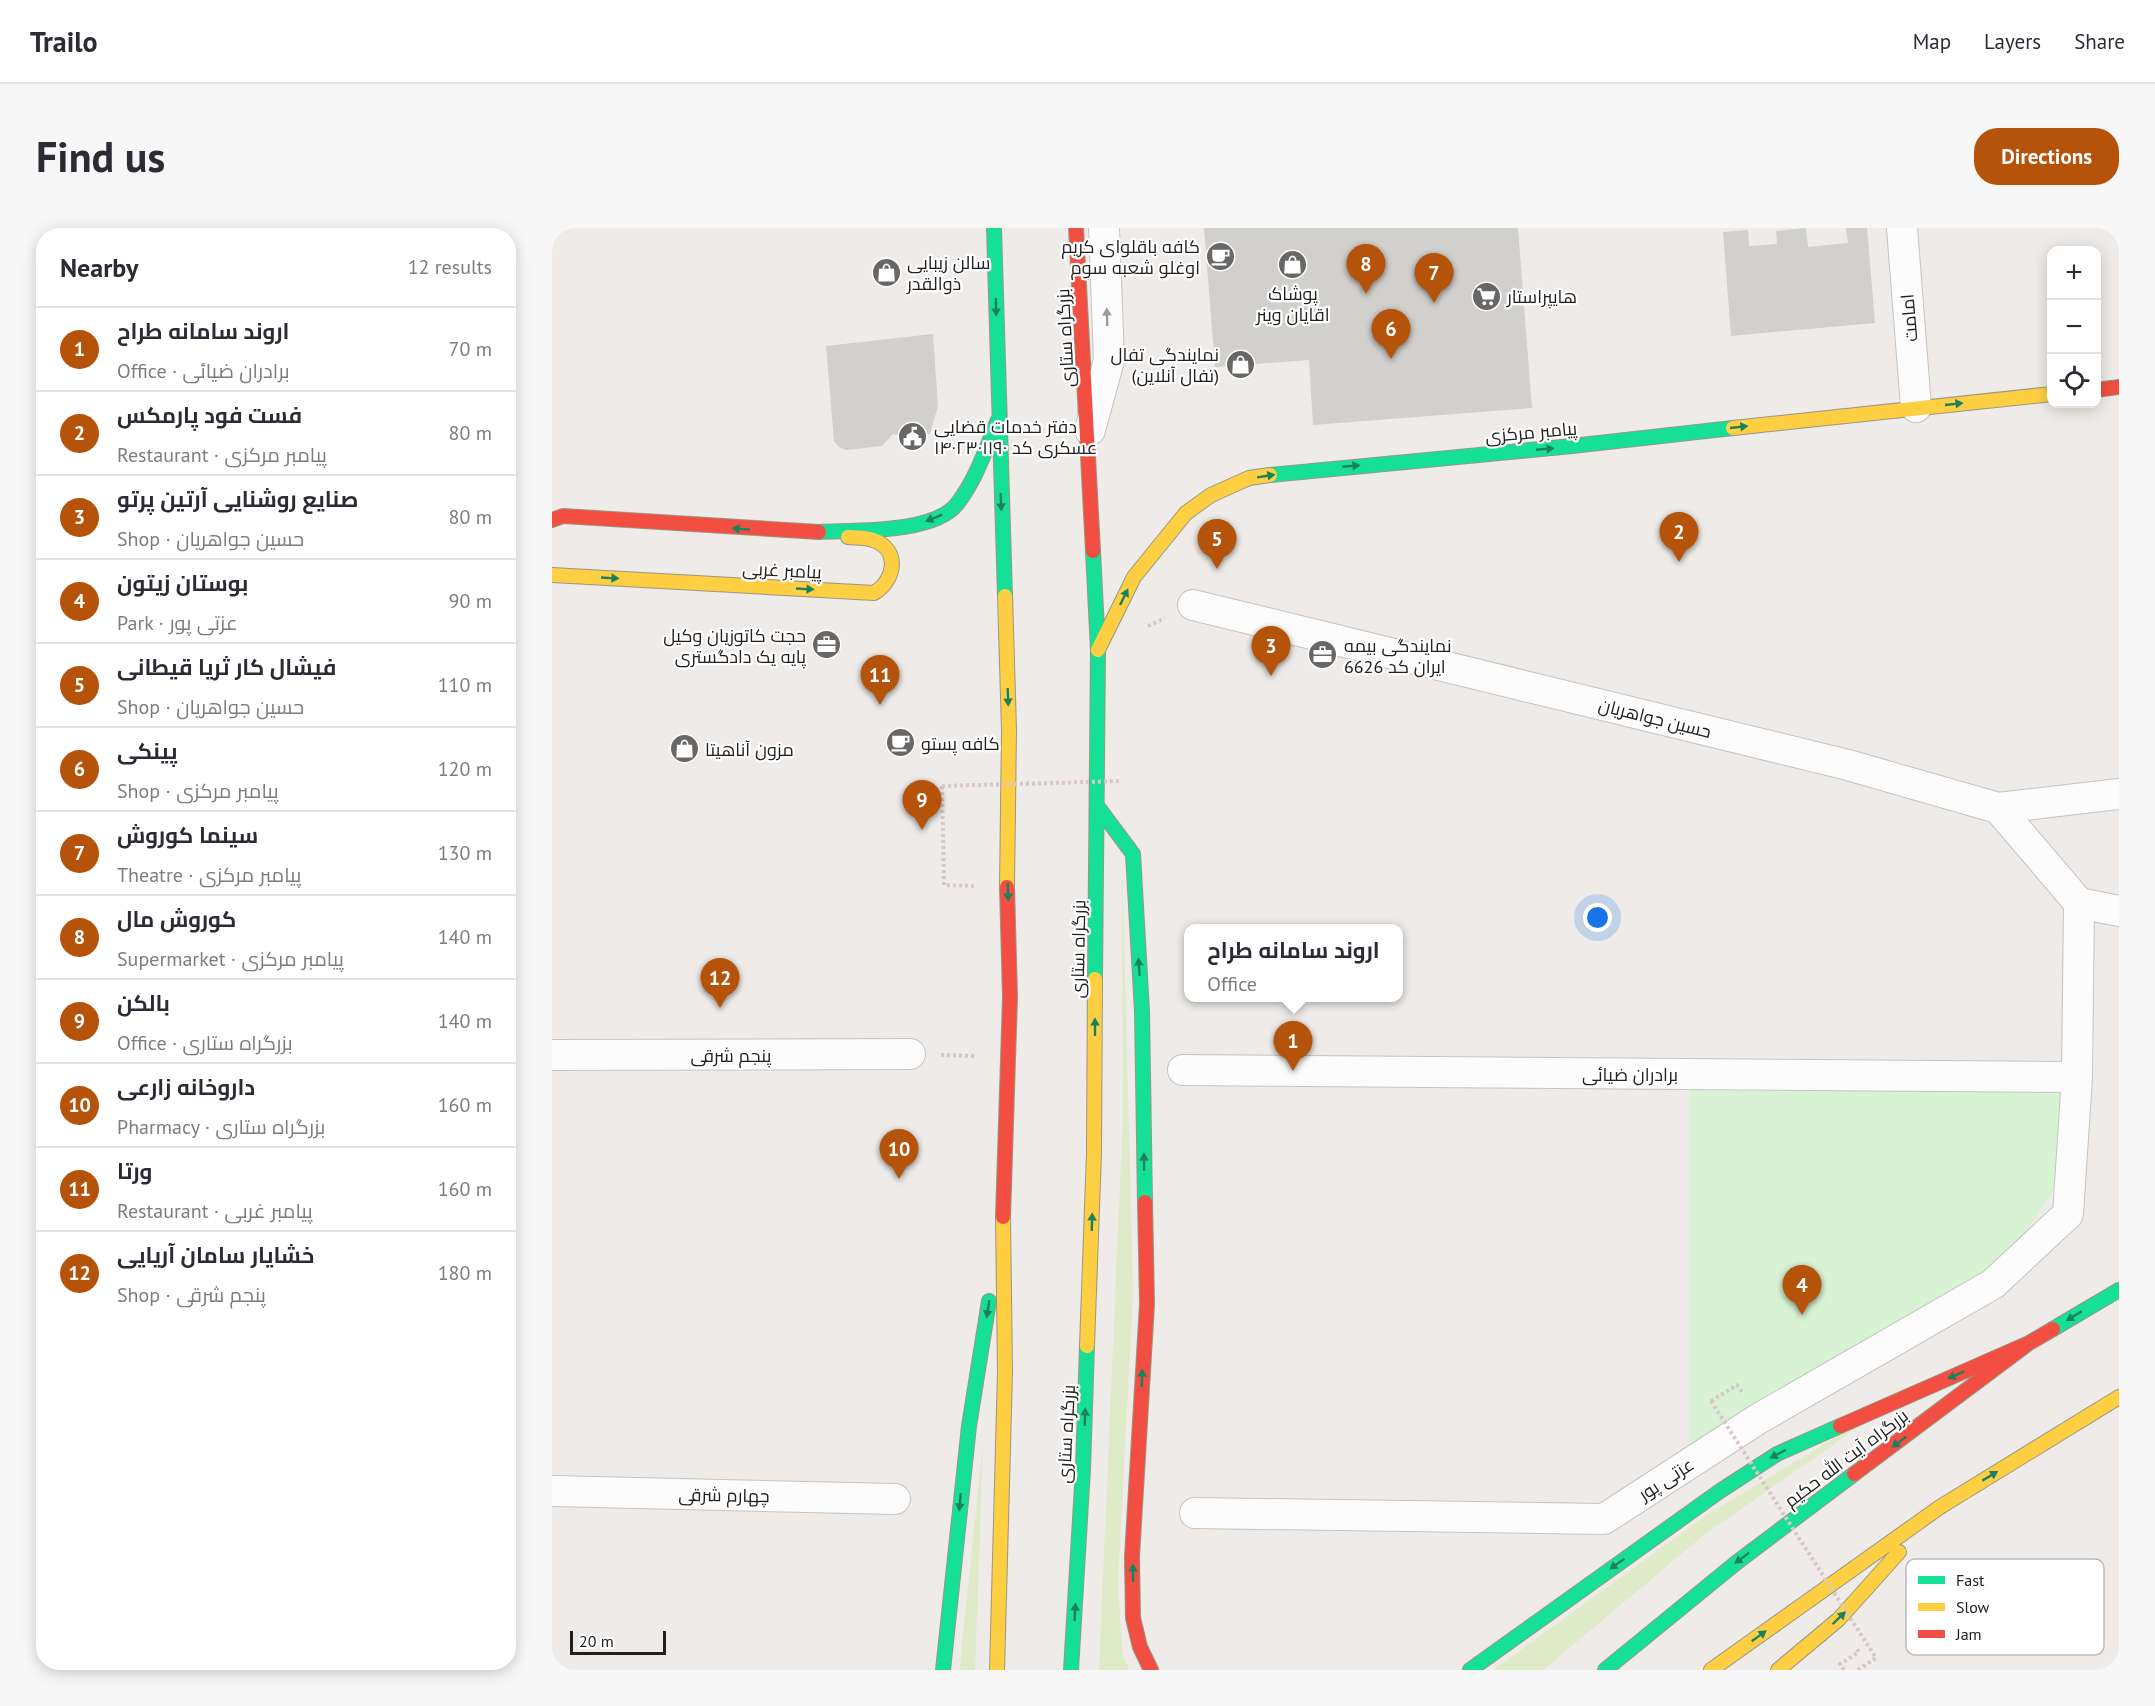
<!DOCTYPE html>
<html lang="en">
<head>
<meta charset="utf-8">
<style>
	:root { --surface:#fff; --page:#f7f7f7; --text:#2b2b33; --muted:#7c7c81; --line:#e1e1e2; --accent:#b45309 }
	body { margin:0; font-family:"PT Sans",Cairo,sans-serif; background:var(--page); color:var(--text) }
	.controls { position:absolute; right:18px; top:18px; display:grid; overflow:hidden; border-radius:12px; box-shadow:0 3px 15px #0003 }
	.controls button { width:54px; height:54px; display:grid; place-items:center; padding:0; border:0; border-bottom:2px solid var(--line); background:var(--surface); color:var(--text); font:30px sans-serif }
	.scale { position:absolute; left:18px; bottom:15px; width:96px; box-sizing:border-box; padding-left:6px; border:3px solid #202020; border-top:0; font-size:16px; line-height:21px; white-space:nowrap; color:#202020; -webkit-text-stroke:4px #fff; paint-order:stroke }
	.you { position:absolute; left:1046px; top:690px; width:21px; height:21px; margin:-15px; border:4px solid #fff; border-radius:50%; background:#1a73e8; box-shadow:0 0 0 9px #1a73e833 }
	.badge { display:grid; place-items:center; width:39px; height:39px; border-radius:50%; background:var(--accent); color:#fff; font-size:20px; font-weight:700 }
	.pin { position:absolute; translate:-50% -50px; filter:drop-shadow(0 2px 3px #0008) }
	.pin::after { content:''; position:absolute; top:32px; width:21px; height:18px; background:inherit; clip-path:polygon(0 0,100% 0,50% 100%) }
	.popup { position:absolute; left:632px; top:696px; width:219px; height:78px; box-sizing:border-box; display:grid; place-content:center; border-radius:12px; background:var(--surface); filter:drop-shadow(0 2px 4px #0005); font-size:20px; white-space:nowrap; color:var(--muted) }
	.popup b { font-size:22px; color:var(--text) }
	.popup::after { content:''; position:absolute; left:50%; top:100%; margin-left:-12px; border:12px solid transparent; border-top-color:var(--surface) }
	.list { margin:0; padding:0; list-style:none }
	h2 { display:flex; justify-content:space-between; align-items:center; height:78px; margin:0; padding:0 24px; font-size:26px }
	h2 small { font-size:20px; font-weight:400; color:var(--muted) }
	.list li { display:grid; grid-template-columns:39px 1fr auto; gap:18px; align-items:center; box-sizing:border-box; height:84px; padding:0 24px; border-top:2px solid var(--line) }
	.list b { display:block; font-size:22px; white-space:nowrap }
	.list p { margin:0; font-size:20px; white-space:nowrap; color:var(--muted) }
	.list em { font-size:20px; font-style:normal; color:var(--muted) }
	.icon { flex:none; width:33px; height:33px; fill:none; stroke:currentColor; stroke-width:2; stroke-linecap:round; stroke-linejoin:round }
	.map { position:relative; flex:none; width:1567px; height:1442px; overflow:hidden; border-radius:24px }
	header { display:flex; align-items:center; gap:36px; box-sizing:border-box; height:84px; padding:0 30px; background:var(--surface); border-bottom:2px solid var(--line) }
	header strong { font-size:28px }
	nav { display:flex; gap:33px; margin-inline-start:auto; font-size:21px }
	.intro { display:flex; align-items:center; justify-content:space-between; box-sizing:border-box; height:144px; padding:0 36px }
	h1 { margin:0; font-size:42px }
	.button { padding:15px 27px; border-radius:24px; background:var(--accent); color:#fff; font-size:21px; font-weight:700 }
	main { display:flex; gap:36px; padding:0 36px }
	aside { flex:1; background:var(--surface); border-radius:24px; box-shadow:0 3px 15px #0003 }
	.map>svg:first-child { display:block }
</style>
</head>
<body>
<header>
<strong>Trailo</strong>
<nav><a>Map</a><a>Layers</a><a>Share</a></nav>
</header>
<div class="intro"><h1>Find us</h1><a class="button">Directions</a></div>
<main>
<aside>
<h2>Nearby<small>12 results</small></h2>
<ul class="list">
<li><span class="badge">1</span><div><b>اروند سامانه طراح</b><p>Office · برادران ضیائی</p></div><em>70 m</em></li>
<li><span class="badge">2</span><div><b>فست فود پارمکس</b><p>Restaurant · پیامبر مرکزی</p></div><em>80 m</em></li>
<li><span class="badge">3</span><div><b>صنایع روشنایی آرتین پرتو</b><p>Shop · حسین جواهریان</p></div><em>80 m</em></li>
<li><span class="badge">4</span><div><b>بوستان زیتون</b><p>Park · عزتی پور</p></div><em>90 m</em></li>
<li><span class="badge">5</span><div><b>فیشال کار ثریا قیطانی</b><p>Shop · حسین جواهریان</p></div><em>110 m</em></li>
<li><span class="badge">6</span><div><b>پینکی</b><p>Shop · پیامبر مرکزی</p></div><em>120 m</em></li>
<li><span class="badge">7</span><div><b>سینما کوروش</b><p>Theatre · پیامبر مرکزی</p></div><em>130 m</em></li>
<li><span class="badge">8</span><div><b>کوروش مال</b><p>Supermarket · پیامبر مرکزی</p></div><em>140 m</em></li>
<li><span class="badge">9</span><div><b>بالکن</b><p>Office · بزرگراه ستاری</p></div><em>140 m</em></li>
<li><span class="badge">10</span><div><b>داروخانه زارعی</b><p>Pharmacy · بزرگراه ستاری</p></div><em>160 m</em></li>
<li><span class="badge">11</span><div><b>ورتا</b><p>Restaurant · پیامبر غربی</p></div><em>160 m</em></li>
<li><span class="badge">12</span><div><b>خشایار سامان آریایی</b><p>Shop · پنجم شرقی</p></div><em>180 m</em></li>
</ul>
</aside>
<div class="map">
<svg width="1567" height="1442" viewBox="0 0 1567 1442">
	<rect width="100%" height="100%" fill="#eeebe8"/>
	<path fill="#deeac8" d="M570 634 581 1066 566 1353 570 1425 577 1442H547L571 887Z
		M1339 1176 1152 1307 991 1442H941L1156 1286Z
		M431 1217 423 1442H408L410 1415Z"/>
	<path fill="#d7f3d4" d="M1137 857 1516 862 1507 955 1451 1037 1137 1223Z"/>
	<path fill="#d2d0cd" d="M652 0H966L980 180 761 197 757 132 663 139Z
		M1254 0 1256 19 1296 15 1294 0H1315L1323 95 1179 108 1171 4 1196 2 1197 18 1225 16 1224 3Z
		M381 106 386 178 378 206 353 210 341 206 330 218 294 222 287 219 282 213 274 118Z"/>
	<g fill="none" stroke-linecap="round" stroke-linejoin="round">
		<defs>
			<path id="street" d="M1350 0 1364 179
				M538 202 557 132 552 0
				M641 377 1296 537 1446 580 1567 566
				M1446 580 1527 675 1567 683
				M0 827 358 826
				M631 842 1525 849
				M0 1263 343 1271
				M643 1285 1052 1291 1206 1191 1441 1056 1516 986 1525 849 1527 675"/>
			<path id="fast" d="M442 0 453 368
				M718 247 1020 218 1181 200
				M267 304C303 302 381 306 405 276 424 252 434 220 446 192
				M541 323 546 422 543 751
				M546 579 581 626 590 783 593 974
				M1501 1101 1567 1062
				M391 1442 417 1198 437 1073
				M519 1442 531 1241 535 1118
				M918 1442 1168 1263 1225 1226 1288 1198
				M1053 1442 1184 1335 1302 1246"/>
			<path id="slow" d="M1181 200 1500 166
				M0 347 322 365C344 352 348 321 321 312 313 309 304 310 296 309
				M453 368 457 502 455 659
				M546 422 582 349 634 285 659 267 697 250 718 247
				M535 1118 542 924 543 751
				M445 1442 453 1144 451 989
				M1159 1442 1388 1279 1567 1169
				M1226 1442 1287 1391 1347 1324"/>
			<path id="jam" d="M524 0 541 323
				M1544 162 1567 159
				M0 292 11 288 267 304
				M593 974 595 1076 580 1329 581 1390 588 1419 599 1442
				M451 989 458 769 455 659
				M1288 1198 1477 1115
				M1302 1246 1477 1115 1501 1101"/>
		</defs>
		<use href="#street" stroke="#c5c4c3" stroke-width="32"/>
		<use href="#fast" stroke="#989780" stroke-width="16"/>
		<use href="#slow" stroke="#989780" stroke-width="16"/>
		<use href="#jam" stroke="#989780" stroke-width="16"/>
		<path stroke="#d7c8c7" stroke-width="4" stroke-dasharray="3 3" stroke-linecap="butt" d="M596 398 613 390
			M390 558 392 657 424 658
			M389 827 424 828
			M1159 1173 1185 1157 1191 1165
			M1292 1442 1288 1436 1307 1424 1304 1419
			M1306 1442 1324 1430"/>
		<use href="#street" stroke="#fcfcfc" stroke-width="30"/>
		<use href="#fast" stroke="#16e098" stroke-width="14"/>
		<use href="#slow" stroke="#ffcf43" stroke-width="14"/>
		<use href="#jam" stroke="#f24e42" stroke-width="14"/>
		<path stroke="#d7c8c7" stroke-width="4" stroke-dasharray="3 3" stroke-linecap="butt" d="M390 558 569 553
			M1159 1173 1324 1430"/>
	</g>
	<defs><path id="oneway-solid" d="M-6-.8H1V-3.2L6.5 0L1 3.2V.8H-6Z" transform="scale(1.5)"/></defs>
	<g fill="#1b805c">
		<use href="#oneway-solid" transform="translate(444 79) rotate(89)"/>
		<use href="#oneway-solid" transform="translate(1402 176) rotate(-6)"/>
		<use href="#oneway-solid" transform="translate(1187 199) rotate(-6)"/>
		<use href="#oneway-solid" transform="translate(993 221) rotate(-5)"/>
		<use href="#oneway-solid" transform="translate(799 238) rotate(-5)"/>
		<use href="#oneway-solid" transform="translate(714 248) rotate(-9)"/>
		<use href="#oneway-solid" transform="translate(449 274) rotate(88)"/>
		<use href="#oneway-solid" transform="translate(382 290) rotate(158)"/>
		<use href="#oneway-solid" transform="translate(189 301) rotate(-176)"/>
		<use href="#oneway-solid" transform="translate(58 350) rotate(3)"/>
		<use href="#oneway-solid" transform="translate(253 361) rotate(3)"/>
		<use href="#oneway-solid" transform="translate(572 369) rotate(-64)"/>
		<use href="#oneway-solid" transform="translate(456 469) rotate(88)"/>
		<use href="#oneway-solid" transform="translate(456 664) rotate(89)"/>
		<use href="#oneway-solid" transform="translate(587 739) rotate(-94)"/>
		<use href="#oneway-solid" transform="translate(543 799) rotate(-90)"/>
		<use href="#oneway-solid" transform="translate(592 934) rotate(-91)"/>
		<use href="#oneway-solid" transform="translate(540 994) rotate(-88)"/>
		<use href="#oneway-solid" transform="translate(436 1081) rotate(99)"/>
		<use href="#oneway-solid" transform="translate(1522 1088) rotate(149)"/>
		<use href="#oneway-solid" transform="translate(1404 1147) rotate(156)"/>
		<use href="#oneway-solid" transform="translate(590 1150) rotate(-87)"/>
		<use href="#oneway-solid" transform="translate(533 1189) rotate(-88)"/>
		<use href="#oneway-solid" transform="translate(1347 1214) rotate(143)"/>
		<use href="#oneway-solid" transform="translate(1226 1226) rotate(152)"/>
		<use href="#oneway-solid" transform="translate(1438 1248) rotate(-31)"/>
		<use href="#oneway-solid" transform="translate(408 1274) rotate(96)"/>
		<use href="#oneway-solid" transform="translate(1190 1330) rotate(143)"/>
		<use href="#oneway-solid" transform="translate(1065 1336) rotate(145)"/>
		<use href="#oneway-solid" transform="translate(581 1345) rotate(-91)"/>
		<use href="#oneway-solid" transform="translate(523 1384) rotate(-87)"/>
		<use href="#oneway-solid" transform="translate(1287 1390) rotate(-44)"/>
		<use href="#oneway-solid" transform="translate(1207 1408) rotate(-36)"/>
	</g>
	<use fill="#999" href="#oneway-solid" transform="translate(555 89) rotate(-92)"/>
	<defs>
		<symbol id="cafe-disc" viewBox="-11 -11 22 22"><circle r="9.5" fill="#686766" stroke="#fff"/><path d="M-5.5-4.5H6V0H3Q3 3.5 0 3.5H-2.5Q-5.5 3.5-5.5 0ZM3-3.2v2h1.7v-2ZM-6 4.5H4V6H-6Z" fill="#fff"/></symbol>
		<symbol id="shop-disc" viewBox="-11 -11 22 22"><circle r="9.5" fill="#686766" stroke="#fff"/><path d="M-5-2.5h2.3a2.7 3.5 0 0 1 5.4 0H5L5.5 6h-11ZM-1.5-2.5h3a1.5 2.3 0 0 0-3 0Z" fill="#fff"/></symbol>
		<symbol id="supermarket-disc" viewBox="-11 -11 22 22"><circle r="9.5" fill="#686766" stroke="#fff"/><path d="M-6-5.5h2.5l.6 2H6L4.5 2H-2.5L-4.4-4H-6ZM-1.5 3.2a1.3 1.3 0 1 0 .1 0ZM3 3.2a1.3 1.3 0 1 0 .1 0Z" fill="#fff"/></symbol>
		<symbol id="civic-disc" viewBox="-11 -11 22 22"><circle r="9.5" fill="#686766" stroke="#fff"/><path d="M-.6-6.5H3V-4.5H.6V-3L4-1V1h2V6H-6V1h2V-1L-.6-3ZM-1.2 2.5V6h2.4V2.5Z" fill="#fff"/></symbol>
		<symbol id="office-disc" viewBox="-11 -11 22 22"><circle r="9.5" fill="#686766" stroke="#fff"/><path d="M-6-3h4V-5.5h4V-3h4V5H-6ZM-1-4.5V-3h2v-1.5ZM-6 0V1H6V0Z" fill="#fff"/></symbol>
	</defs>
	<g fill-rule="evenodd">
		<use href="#cafe-disc" x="652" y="12" width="33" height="33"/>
		<use href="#shop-disc" x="724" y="20" width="33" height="33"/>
		<use href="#shop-disc" x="318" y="28" width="33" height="33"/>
		<use href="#supermarket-disc" x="918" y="52" width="33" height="33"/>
		<use href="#shop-disc" x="672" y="120" width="33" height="33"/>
		<use href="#civic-disc" x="344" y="192" width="33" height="33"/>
		<use href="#office-disc" x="258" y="400" width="33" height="33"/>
		<use href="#office-disc" x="754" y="410" width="33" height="33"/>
		<use href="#cafe-disc" x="332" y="498" width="33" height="33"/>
		<use href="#shop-disc" x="116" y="504" width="33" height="33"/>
	</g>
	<g text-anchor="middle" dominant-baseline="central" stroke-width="4.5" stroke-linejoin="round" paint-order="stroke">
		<g font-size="18" fill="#202020" stroke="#fff" text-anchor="start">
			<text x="648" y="18" text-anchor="end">کافه باقلوای کریم<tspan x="648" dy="21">اوغلو شعبه سوم</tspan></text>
			<text x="355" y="34">سالن زیبایی<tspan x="355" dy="21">ذوالقدر</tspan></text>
			<text x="741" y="65" text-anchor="middle">پوشاک<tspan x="741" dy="21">اقایان وینر</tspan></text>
			<text x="955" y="68">هایپراستار</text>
			<text x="667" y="126" text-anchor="end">نمایندگی تفال<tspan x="667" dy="21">(تفال آنلاین)</tspan></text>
			<text x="382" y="198">دفتر خدمات قضایی<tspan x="382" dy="21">عسکری کد ۱۴۰۲۳۰۱۱۹۰</tspan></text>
			<text x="254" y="407" text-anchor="end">حجت کاتوزیان وکیل<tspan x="254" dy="21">پایه یک دادگستری</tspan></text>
			<text x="792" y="417">نمایندگی بیمه<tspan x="792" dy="21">ایران کد 6626</tspan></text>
			<text x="369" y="515">کافه پستو</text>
			<text x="153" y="521">مزون آناهیتا</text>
		</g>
		<g font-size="18" fill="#202020" stroke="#fff">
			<text transform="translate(1357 90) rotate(-95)">امامت</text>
			<text transform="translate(513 110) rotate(-93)">بزرگراه ستاری</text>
			<text transform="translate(979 204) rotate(-5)">پیامبر مرکزی</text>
			<text transform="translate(230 342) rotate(3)">پیامبر غربی</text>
			<text transform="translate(1103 490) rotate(14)">حسین جواهریان</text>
			<text transform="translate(526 721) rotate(-89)">بزرگراه ستاری</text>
			<text x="179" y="827">پنجم شرقی</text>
			<text x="1078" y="846">برادران ضیائی</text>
			<text transform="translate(514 1206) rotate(-87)">بزرگراه ستاری</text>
			<text transform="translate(1294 1230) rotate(-37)">بزرگراه آیت الله حکیم</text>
			<text transform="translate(1114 1251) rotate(-33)">عزتی پور</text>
			<text transform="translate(172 1267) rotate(1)">چهارم شرقی</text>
		</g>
	</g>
	<rect x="1354" y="1331" width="198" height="96" rx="9" fill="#fff" stroke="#bcbcbc" stroke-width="1.5"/>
	<rect x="1366" y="1348" width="27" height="8" fill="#16e098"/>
	<rect x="1366" y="1375" width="27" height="8" fill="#ffcf43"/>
	<rect x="1366" y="1402" width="27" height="8" fill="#f24e42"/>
	<g font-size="16" fill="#202020">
		<text x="1404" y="1358">Fast</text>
		<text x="1404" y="1385">Slow</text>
		<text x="1404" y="1412">Jam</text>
	</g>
</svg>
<div class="controls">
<button>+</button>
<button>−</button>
<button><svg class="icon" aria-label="locate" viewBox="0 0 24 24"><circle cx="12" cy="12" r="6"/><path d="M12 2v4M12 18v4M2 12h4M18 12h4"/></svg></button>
</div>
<div class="scale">20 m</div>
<div class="you"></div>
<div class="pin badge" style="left:741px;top:843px">1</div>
<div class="popup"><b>اروند سامانه طراح</b>Office</div>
<div class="pin badge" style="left:1127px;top:334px">2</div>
<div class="pin badge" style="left:719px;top:448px">3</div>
<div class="pin badge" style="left:1250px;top:1087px">4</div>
<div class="pin badge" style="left:665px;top:341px">5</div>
<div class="pin badge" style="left:839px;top:131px">6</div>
<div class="pin badge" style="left:882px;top:75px">7</div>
<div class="pin badge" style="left:814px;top:66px">8</div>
<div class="pin badge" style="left:370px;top:602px">9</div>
<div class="pin badge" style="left:347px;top:951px">10</div>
<div class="pin badge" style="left:328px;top:477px">11</div>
<div class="pin badge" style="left:168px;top:780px">12</div>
</div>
</main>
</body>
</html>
